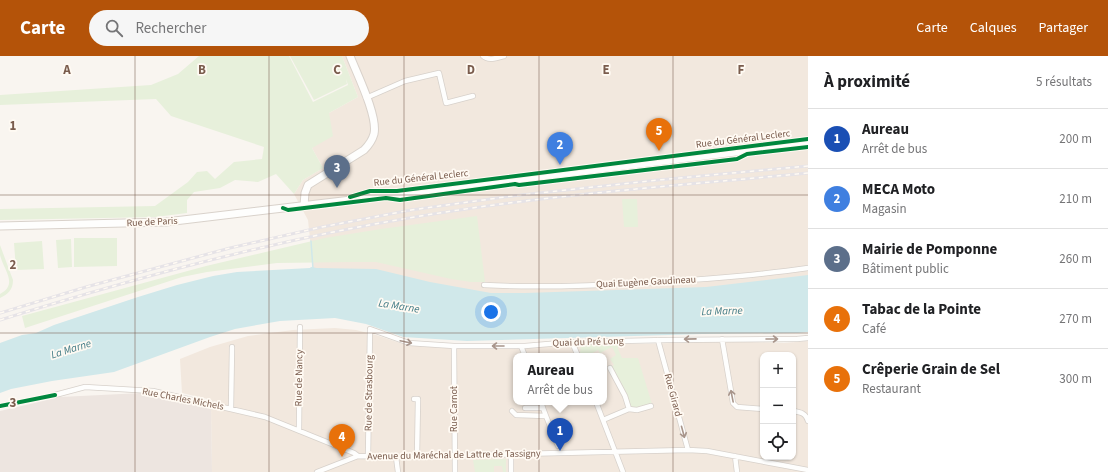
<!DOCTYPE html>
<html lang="fr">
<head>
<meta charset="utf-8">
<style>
	:root { --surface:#fff; --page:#f6f6f6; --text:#202124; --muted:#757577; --line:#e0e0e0; --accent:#b45309 }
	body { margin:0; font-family:"Source Sans 3",sans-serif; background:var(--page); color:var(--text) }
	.controls { position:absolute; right:12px; bottom:12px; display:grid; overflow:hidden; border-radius:8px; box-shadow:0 1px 3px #0004 }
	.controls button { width:36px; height:36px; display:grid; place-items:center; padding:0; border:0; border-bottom:1px solid var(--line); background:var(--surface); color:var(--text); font:20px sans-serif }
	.you { position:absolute; left:491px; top:256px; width:14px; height:14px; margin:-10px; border:3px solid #fff; border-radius:50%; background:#1a73e8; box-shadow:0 0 0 6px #1a73e833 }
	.badge { display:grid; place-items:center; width:26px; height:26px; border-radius:50%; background:var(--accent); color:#fff; font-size:13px; font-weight:700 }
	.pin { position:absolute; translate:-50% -33px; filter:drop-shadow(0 1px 2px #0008) }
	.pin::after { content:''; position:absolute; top:21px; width:14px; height:12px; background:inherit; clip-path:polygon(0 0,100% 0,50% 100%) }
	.popup { position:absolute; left:513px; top:297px; width:94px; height:52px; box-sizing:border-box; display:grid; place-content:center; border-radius:8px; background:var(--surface); filter:drop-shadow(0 1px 3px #0005); font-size:13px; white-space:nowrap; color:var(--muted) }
	.popup b { font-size:15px; color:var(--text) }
	.popup::after { content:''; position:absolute; left:50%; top:100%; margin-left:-8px; border:8px solid transparent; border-top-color:var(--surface) }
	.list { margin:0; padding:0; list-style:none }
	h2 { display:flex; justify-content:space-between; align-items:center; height:52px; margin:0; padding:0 16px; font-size:17px }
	h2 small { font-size:13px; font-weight:400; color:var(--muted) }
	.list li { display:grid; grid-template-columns:26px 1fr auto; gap:12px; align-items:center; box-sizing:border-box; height:60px; padding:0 16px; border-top:1px solid var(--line) }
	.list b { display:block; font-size:15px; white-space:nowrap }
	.list p { margin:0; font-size:13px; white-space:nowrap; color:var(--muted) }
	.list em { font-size:13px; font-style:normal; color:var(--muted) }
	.icon { flex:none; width:22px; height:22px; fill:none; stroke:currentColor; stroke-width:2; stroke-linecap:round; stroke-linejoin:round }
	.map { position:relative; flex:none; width:808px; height:416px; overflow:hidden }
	header { display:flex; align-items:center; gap:24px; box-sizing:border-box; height:56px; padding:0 20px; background:var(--accent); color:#fff }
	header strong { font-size:19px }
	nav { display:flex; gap:22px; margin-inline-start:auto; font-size:14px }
	.search { width:280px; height:36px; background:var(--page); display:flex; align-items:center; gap:10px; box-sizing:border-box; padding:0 14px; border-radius:22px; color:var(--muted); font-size:15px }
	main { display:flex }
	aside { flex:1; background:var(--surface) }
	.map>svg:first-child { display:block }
</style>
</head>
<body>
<header>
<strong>Carte</strong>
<div class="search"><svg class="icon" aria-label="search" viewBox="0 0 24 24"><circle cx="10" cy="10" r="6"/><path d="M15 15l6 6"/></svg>Rechercher</div>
<nav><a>Carte</a><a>Calques</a><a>Partager</a></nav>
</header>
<main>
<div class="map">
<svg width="808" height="416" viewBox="0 0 808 416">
	<rect width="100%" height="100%" fill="#f9f5f0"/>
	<path fill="#f2e8de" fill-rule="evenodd" d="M342 0H808V252L313 241V211L308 164 294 138 303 124 323 112 312 92 329 57 358 41Z
		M335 272 356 274 376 279 406 289 461 293 520 292 571 288H645L719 285 784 287 808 285V416H212L211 350 212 344 182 337 180 303 210 291 248 280 293 274ZM763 299H793V401H763ZM516 300H604V346H516Z"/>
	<path fill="#ede5e0" d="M142 337 211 350 212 416H0V355L60 341Z"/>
	<path fill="#e7f0db" d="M199 0H289L313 46 348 29 346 23 347 28 314 44 290 0H342L358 41 329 57 333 80 312 92 323 112 303 124 294 138 276 118 258 126 235 124 220 132 194 136 187 144V157L156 161 0 164V153L155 150 188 126 197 116 207 115 215 123 234 106 262 103 264 91 171 60 156 43 0 49V39L151 29 178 18Z
		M622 143H637L638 171H624Z
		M477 160 485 226H471L451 223 376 206H353L277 207 207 216 182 221 25 272 22 260 206 210 325 182 381 173Z
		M74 182H117V210L74 211Z
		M71 183 72 211 58 212 56 184Z
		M42 185 44 213 16 214 14 187Z
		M0 189 13 224C13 234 8 238 0 242V238C19 228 3 213 0 199 0 196 0 192 0 189Z
		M618 288V293L622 302H638L652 348 634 352 631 350 610 311 614 309 610 303 616 299 612 291 600 297 598 294 587 300H581L580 297 581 289Z
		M506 403V416H503L502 410H494V416H475L473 404Z"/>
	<path fill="#d0e8ea" d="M311 211 317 212 376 213 430 226 491 237H525L706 231 808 219V276L798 277 702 278 467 285 403 281 366 268 335 262 280 265 235 273 210 281 114 316 52 325 11 333 0 337V287L22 279 36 277 54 269 138 241 177 229 213 220 237 216 310 212Z"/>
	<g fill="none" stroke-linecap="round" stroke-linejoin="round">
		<path stroke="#d0e8ea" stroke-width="1.5" d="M311 185 313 213"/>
		<defs>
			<path id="street" d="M483 0C488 5 497 2 504 0
				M366 42 405 25 439 17 446 47 473 40
				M484 229C537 232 589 230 642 227 697 224 753 220 808 212
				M722 283 733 347 737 351 763 353
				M658 284 688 394
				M572 286 578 300
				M454 290 455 416
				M521 290 525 300
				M55 339 85 331 153 335 265 361 354 397 358 400
				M414 343H418L417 401
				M596 346 623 416
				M525 352H543L541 346
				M231 353 232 291
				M629 353 637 354 651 350
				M512 355 516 359 546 360 543 352
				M793 355C800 356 806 357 808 365
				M546 360 558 390
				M603 364 629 353 625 340 610 312
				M299 374 300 271
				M511 399V416
				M735 400 737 416
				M368 401 370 273 409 287 454 290H525L572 286 667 284 797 283 808 282
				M396 401 398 416
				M317 416 358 400 396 401 688 394 707 395 808 414"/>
			<path id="secondary" d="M304 149 305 137 308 129 364 94C369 89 372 85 374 78 378 60 357 18 350 0
				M0 170 166 166 368 142 808 87"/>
		</defs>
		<use href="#street" stroke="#d7d1cb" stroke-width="6"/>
		<use href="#secondary" stroke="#d9d2cb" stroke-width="9"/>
		<use href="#street" stroke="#fefefd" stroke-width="4.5"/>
		<use href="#secondary" stroke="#fefefd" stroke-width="7"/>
		<defs>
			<path id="rail" d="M0 257 86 231 230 192 322 171 411 154 512 140 658 124 808 110
				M0 264C134 222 271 185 409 162 541 139 675 130 808 117"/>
		</defs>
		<use href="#rail" stroke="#e6e3e7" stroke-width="3"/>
		<use href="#rail" stroke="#fffaf3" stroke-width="1.5" stroke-dasharray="4.5" stroke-linecap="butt"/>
		<defs>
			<path id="cycleway" d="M350 141 370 135H397L808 83
				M283 152 288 154 386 142 400 144 515 128 519 129 737 103 747 98 808 91
				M0 350 55 339"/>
		</defs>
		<use href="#cycleway" stroke="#fffaf3" stroke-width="6"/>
		<use href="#cycleway" stroke="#00873e" stroke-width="4"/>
	</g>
	<defs><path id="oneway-shaft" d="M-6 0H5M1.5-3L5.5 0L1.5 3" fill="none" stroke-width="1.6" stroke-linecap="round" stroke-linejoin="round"/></defs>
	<g stroke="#a8958b">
		<use href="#oneway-shaft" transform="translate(690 283) rotate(179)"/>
		<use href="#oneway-shaft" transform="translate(772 283)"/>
		<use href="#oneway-shaft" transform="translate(406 286) rotate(12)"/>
		<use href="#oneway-shaft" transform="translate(498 290) rotate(-180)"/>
		<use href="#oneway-shaft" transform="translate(732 340) rotate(-101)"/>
		<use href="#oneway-shaft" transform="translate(683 376) rotate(75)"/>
	</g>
	<path fill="none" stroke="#7a5c4d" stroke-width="1" stroke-opacity="0.55" d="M135 0V416M269 0V416M404 0V416M539 0V416M673 0V416M0 139H808M0 277H808"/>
	<g text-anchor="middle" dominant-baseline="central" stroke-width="3.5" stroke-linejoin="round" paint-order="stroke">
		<g font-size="10" fill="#7a5c4d" stroke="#fffaf3">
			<text transform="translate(743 83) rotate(-7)">Rue du Général Leclerc</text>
			<text transform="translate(421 122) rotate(-6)">Rue du Général Leclerc</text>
			<text transform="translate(152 166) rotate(-3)">Rue de Paris</text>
			<text transform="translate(646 226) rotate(-3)">Quai Eugène Gaudineau</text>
			<text transform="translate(588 286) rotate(-2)">Quai du Pré Long</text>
			<text transform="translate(299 322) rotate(-89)">Rue de Nancy</text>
			<text transform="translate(369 337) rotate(-89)">Rue de Strasbourg</text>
			<text transform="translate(673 339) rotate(75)">Rue Girard</text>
			<text transform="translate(183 343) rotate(11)">Rue Charles Michels</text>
			<text transform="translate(454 353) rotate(-90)">Rue Carnot</text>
			<text transform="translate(454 399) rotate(-1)">Avenue du Maréchal de Lattre de Tassigny</text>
		</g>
		<g font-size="11" font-style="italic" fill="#437c86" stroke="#fffaf3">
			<text transform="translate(399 250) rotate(9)">La Marne</text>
			<text transform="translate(722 255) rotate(-2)">La Marne</text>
			<text transform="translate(71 293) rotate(-17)">La Marne</text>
		</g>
	</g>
	<g font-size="13" text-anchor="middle" font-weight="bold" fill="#7a5c4d" stroke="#fffaf3" stroke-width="3.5" stroke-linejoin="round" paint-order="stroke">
		<text x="67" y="18">A</text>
		<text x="202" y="18">B</text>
		<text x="337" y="18">C</text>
		<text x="471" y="18">D</text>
		<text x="606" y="18">E</text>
		<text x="741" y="18">F</text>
		<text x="13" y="74">1</text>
		<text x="13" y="213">2</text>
		<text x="13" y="351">3</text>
	</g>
</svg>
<div class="controls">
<button>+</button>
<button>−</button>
<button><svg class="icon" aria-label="locate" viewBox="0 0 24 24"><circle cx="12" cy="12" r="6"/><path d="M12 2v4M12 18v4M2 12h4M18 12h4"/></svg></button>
</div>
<div class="you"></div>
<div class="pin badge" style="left:560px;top:395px;background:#1a4fb4">1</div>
<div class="popup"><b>Aureau</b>Arrêt de bus</div>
<div class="pin badge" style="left:560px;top:109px;background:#3f7fe0">2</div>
<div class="pin badge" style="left:337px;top:132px;background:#5c6f8a">3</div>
<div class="pin badge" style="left:342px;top:401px;background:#e8710a">4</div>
<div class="pin badge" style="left:659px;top:95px;background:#e8710a">5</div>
</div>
<aside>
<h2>À proximité<small>5 résultats</small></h2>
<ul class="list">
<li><span class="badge" style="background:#1a4fb4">1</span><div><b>Aureau</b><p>Arrêt de bus</p></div><em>200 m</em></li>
<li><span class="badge" style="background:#3f7fe0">2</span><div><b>MECA Moto</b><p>Magasin</p></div><em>210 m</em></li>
<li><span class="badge" style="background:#5c6f8a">3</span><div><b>Mairie de Pomponne</b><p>Bâtiment public</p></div><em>260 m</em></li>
<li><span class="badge" style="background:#e8710a">4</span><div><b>Tabac de la Pointe</b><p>Café</p></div><em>270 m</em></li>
<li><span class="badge" style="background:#e8710a">5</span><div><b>Crêperie Grain de Sel</b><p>Restaurant</p></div><em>300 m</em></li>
</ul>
</aside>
</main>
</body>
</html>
